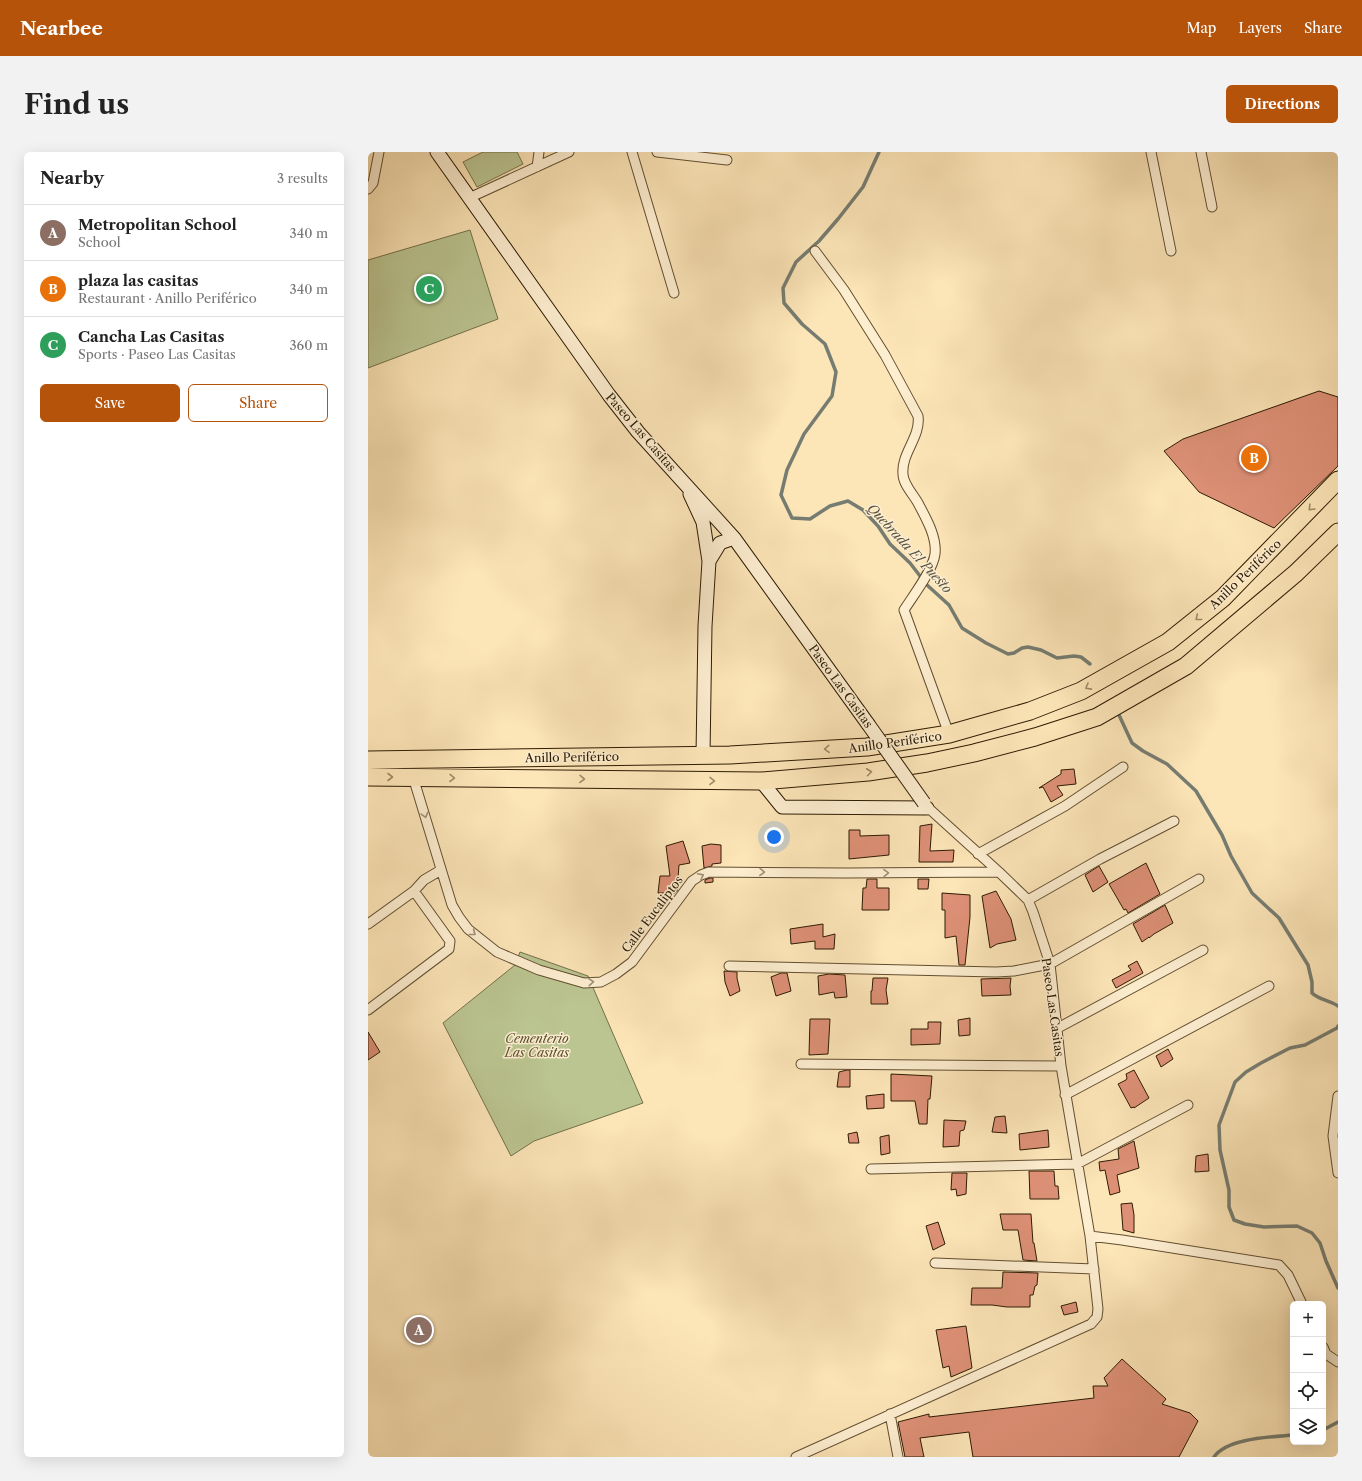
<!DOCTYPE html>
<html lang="en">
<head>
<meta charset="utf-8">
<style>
	:root { --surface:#fff; --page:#f2f2f2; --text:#222; --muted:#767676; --line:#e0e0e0; --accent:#b45309 }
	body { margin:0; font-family:"Libre Caslon Text",serif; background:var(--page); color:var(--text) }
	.controls { position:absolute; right:12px; bottom:12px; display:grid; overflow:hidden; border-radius:6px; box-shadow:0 4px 16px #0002 }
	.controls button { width:36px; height:36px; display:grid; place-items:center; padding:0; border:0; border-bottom:1px solid var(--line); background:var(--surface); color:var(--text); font:20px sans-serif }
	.you { position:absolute; left:406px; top:685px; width:14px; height:14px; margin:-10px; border:3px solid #fff; border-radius:50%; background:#1a73e8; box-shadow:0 0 0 6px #1a73e833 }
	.badge { display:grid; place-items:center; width:26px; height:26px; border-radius:50%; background:var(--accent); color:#fff; font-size:13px; font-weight:700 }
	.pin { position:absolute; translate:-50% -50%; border:2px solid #fff; box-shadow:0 1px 4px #0006 }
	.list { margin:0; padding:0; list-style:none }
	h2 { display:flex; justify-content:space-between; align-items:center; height:52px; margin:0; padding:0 16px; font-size:17px }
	h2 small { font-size:13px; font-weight:400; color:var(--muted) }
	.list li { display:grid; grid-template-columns:26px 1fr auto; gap:12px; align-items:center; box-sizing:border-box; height:56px; padding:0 16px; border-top:1px solid var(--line) }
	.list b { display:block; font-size:15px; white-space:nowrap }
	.list p { margin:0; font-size:13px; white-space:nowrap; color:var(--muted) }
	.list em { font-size:13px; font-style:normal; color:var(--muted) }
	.actions { display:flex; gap:8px; padding:12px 16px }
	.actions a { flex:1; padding:9px 0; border:1px solid var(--accent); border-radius:6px; text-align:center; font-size:14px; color:var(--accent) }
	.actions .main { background:var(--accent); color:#fff }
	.icon { flex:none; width:22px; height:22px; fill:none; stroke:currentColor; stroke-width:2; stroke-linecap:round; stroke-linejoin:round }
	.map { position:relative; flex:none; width:970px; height:1305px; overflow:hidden; border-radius:6px }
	header { display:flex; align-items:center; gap:24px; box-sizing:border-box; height:56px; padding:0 20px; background:var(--accent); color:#fff }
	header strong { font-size:19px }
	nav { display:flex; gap:22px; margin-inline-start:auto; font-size:14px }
	.intro { display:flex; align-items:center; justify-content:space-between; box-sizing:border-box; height:96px; padding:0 24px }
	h1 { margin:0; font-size:28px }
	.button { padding:10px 18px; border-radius:6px; background:var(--accent); color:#fff; font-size:14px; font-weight:700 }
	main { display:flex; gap:24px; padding:0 24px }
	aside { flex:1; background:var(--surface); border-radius:6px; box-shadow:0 4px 16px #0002 }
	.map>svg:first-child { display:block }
</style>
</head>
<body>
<header>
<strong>Nearbee</strong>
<nav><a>Map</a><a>Layers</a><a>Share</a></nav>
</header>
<div class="intro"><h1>Find us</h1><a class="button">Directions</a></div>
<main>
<aside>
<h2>Nearby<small>3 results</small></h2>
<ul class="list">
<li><span class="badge" style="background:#8d6e63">A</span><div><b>Metropolitan School</b><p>School</p></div><em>340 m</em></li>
<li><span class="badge" style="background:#e8710a">B</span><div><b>plaza las casitas</b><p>Restaurant · Anillo Periférico</p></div><em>340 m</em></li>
<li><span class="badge" style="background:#2e9e5b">C</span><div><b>Cancha Las Casitas</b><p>Sports · Paseo Las Casitas</p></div><em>360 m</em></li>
</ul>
<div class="actions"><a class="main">Save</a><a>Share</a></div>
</aside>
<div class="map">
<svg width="970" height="1305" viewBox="0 0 970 1305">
	<rect width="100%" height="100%" fill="#fce5b7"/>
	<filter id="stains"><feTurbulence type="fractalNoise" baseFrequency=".005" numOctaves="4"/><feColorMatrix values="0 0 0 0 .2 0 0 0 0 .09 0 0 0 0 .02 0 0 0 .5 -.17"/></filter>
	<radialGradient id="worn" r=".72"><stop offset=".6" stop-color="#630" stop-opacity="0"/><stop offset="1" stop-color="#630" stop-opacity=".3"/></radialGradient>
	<path fill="#bbc591" stroke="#74704a" d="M115 0H149L155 12 109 35 95 10Z
		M102 78 130 167 0 216V108Z
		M152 800 220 824 275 951 166 989 143 1004 75 871 147 813Z"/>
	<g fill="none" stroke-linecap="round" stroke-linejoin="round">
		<path stroke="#767c71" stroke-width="3.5" d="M511 0 495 35 470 67 451 89 428 110 415 136 416 151 434 172 457 192 468 220 464 244 436 282 419 318 413 343 424 366 442 367 462 354 480 349 495 358 510 374 522 392 542 411 559 433 581 453 594 476 618 491 640 502 646 501 654 496 660 495 673 498 689 506 706 504 713 505 722 512
			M751 563 764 591 775 599 799 612 828 639 854 683 863 704 884 741 911 766 940 813 944 830V841C951 848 961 848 970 854
			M970 874 969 876 937 893 922 896 893 911 878 920 867 930 851 973 852 998 861 1038V1055L866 1068 877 1072 896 1075 929 1074 944 1081 952 1091 958 1109 970 1136
			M955 1278 970 1270
			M846 1305C859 1286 903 1285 925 1283"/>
	</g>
	<path fill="#dd9076" stroke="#2e1b03" d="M951 239 970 245V314L906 376 831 340 796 299 815 287Z
		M706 617 708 632 689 634 695 643 683 650 675 635 671 636 693 622V618Z
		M564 672 562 699 586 698 585 710H551L552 674Z
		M481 678H492V684L521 683V703L481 707Z
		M315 689 322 711 311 713 309 739 307 741H290L292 724H302L298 694Z
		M343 692 353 693V711L344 712V714L336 716 334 694Z
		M778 711 792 742 760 761 758 757 756 758 741 732Z
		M731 714 740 730 725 740 717 723Z
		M342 726H345V730L337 731V728Z
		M499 727H509V736H521V758H494L495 736H498Z
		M550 727H561L560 737H550Z
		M628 739 643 767 648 788 629 792 622 796 614 744Z
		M574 741 602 743V765L597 813H591L588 784 577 786V758H574Z
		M797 753 805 771 786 782 781 786V785L774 790 765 772Z
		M455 772V785L467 782 466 797H447V789L423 792 422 777Z
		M769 809 775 821 748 836 744 828 763 818 760 814Z
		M356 819 369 820V826L372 839 362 844 357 830Z
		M413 821H419L423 839 408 844 403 825Z
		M461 822 477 823 479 845 467 846 466 840 451 843 450 824Z
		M505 826H520L518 838 520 852H503V839H504Z
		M643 826 642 834 643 843 614 844 613 827Z
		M602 866V883L591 884 590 868Z
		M442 867H462L460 902 441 903Z
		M560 870H573L572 892 543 893V877H560Z
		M0 880 12 900 0 908Z
		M800 897 805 907 793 915 788 904Z
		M479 918H482V935H469L471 920Z
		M766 918 781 946 766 956V955L763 956 750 932 758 928 759 926 758 922Z
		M523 922 564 924 562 947H560L559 972H551L547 949H523Z
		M516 942V956L499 957 498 944Z
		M637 964 639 981 624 980 627 965Z
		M576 968 598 969 596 978 592 979 591 994 575 995Z
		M680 978 681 995 652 998 651 982Z
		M489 980 491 991H481L480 982Z
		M521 983 522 1001 513 1003 512 985Z
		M766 989 771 1016 749 1023 752 1040 742 1043 737 1018 732 1019 731 1010 751 1007 750 997Z
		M840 1002 841 1019 827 1020 828 1004Z
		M661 1019H686L687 1034H690L691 1047H662Z
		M584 1021H599L598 1042 589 1044 588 1037 583 1038Z
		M764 1051 766 1063V1081L755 1078 753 1052Z
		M632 1062H663L665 1091H666L669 1109 655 1108 650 1078H635Z
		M570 1070 577 1092 565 1098 558 1074Z
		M635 1120 670 1121 669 1133 667 1134 665 1143H662V1155H639L624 1153H603L604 1136H634Z
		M708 1150 710 1160 696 1163 693 1154Z
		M598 1174 604 1216 583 1225 581 1214 575 1216 568 1178Z
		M754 1207 798 1247 794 1252 822 1261 830 1269 811 1305H605L601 1280 552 1286 556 1305H537L530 1270 561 1262V1265L726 1246 725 1234H740L736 1226Z"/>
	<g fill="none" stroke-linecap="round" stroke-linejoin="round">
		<defs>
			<path id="street" d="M264 0 306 141
				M289 0 359 8
				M783 0 803 99
				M833 0 844 55
				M169 15 171 0
				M0 37 5 31 11 0
				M101 46 201 0
				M447 99 476 138 517 203 550 264C553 285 533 301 535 322 535 332 545 342 550 351 558 366 569 385 567 402 565 418 545 444 536 458L581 582
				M45 625 84 753 91 765 100 777 129 800 171 818 216 831 233 830 248 822 264 810 324 729 333 723 341 720 479 721 631 720
				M610 702 697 654 755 615
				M660 748 732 707 806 669
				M0 772 46 739 56 728 73 718
				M361 814 628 820 646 819 682 812 831 727
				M0 858 81 797 82 789 46 739
				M688 877 835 798
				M433 912 693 914
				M697 943 901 834
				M970 944 965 984 970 1021
				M503 1017 709 1012 820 953
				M722 1084 754 1088 911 1113 920 1123 934 1152
				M567 1111 726 1117
				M955 1195 958 1202 970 1210
				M522 1262 530 1305
				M428 1305 723 1172 729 1165 730 1157 722 1084 693 914 682 812 665 760 660 748 631 720 556 652"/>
			<path id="secondary" d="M69 0 241 243 270 280 366 386 500 572
				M322 342 335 370 341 409 337 474 335 603
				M341 409 352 391 366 386
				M393 629 414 655 559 656"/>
			<path id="highway" d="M0 608 362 603 499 595 581 582 662 559 713 539 800 490 855 446 970 328
				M0 625 393 629 500 620 559 611 606 601 667 585 729 565 818 514 928 421 970 380"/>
		</defs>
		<use href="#street" stroke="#624e30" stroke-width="11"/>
		<use href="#secondary" stroke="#2e1b03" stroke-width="15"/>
		<use href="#highway" stroke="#2e1b03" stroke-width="19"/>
		<use href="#street" stroke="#fdeed0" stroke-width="9"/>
		<use href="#secondary" stroke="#fdeed0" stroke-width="13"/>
		<use href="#highway" stroke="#fce5b7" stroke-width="17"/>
		<defs>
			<path id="secondary-bridge" d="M500 572 556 651"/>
		</defs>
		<use href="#secondary-bridge" stroke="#2e1b03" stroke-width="15" stroke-linecap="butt"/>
		<use href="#secondary-bridge" stroke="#fdeed0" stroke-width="13"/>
	</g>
	<defs><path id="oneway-chevron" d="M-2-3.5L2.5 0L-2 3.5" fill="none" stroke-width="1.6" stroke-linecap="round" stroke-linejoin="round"/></defs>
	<g stroke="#9f8a66">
		<use href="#oneway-chevron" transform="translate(943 356) rotate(134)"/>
		<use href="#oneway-chevron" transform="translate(830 466) rotate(141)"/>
		<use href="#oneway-chevron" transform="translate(720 535) rotate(151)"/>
		<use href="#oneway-chevron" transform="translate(459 597) rotate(177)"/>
		<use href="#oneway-chevron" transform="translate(501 620) rotate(-7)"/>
		<use href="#oneway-chevron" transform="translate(22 625)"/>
		<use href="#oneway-chevron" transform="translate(84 626) rotate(1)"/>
		<use href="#oneway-chevron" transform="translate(214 627) rotate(1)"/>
		<use href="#oneway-chevron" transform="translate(344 629) rotate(1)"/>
	</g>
	<g stroke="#a08f74">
		<use href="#oneway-chevron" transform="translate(57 663) rotate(74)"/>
		<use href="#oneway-chevron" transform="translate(394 720) rotate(1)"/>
		<use href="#oneway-chevron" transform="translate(518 721) rotate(-1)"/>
		<use href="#oneway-chevron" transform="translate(333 724) rotate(-27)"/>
		<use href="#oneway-chevron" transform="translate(105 781) rotate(38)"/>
		<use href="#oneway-chevron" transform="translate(223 830) rotate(-5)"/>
	</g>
	<g text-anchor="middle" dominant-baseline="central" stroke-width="3" stroke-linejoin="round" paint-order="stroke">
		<g font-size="12" fill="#2e1b03" stroke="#fdeed0">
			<text transform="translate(273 280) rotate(49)">Paseo Las Casitas</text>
			<text transform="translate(877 422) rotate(-44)">Anillo Periférico</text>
			<text transform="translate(473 534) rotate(54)">Paseo Las Casitas</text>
			<text transform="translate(527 590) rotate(-8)">Anillo Periférico</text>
			<text transform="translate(204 605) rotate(-1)">Anillo Periférico</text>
			<text transform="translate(284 762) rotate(-53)">Calle Eucaliptos</text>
			<text transform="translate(685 855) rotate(82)">Paseo Las Casitas</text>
		</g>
		<g font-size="12" font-style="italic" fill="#584e2e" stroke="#fdeed0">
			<text x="169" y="886">Cementerio<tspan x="169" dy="14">Las Casitas</tspan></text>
		</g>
		<g font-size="13" font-style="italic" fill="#585343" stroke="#fdeed0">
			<text transform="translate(542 396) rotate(47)">Quebrada El Puesto</text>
		</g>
	</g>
	<rect width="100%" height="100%" filter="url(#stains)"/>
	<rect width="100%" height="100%" fill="url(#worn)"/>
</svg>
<div class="controls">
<button>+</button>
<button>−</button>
<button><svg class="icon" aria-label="locate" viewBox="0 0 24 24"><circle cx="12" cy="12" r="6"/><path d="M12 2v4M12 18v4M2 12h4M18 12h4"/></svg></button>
<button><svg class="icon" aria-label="layers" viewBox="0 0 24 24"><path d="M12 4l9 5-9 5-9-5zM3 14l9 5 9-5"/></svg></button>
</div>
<div class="you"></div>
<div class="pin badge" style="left:51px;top:1178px;background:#8d6e63">A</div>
<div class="pin badge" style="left:886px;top:306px;background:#e8710a">B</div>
<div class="pin badge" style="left:61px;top:137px;background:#2e9e5b">C</div>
</div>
</main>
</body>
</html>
